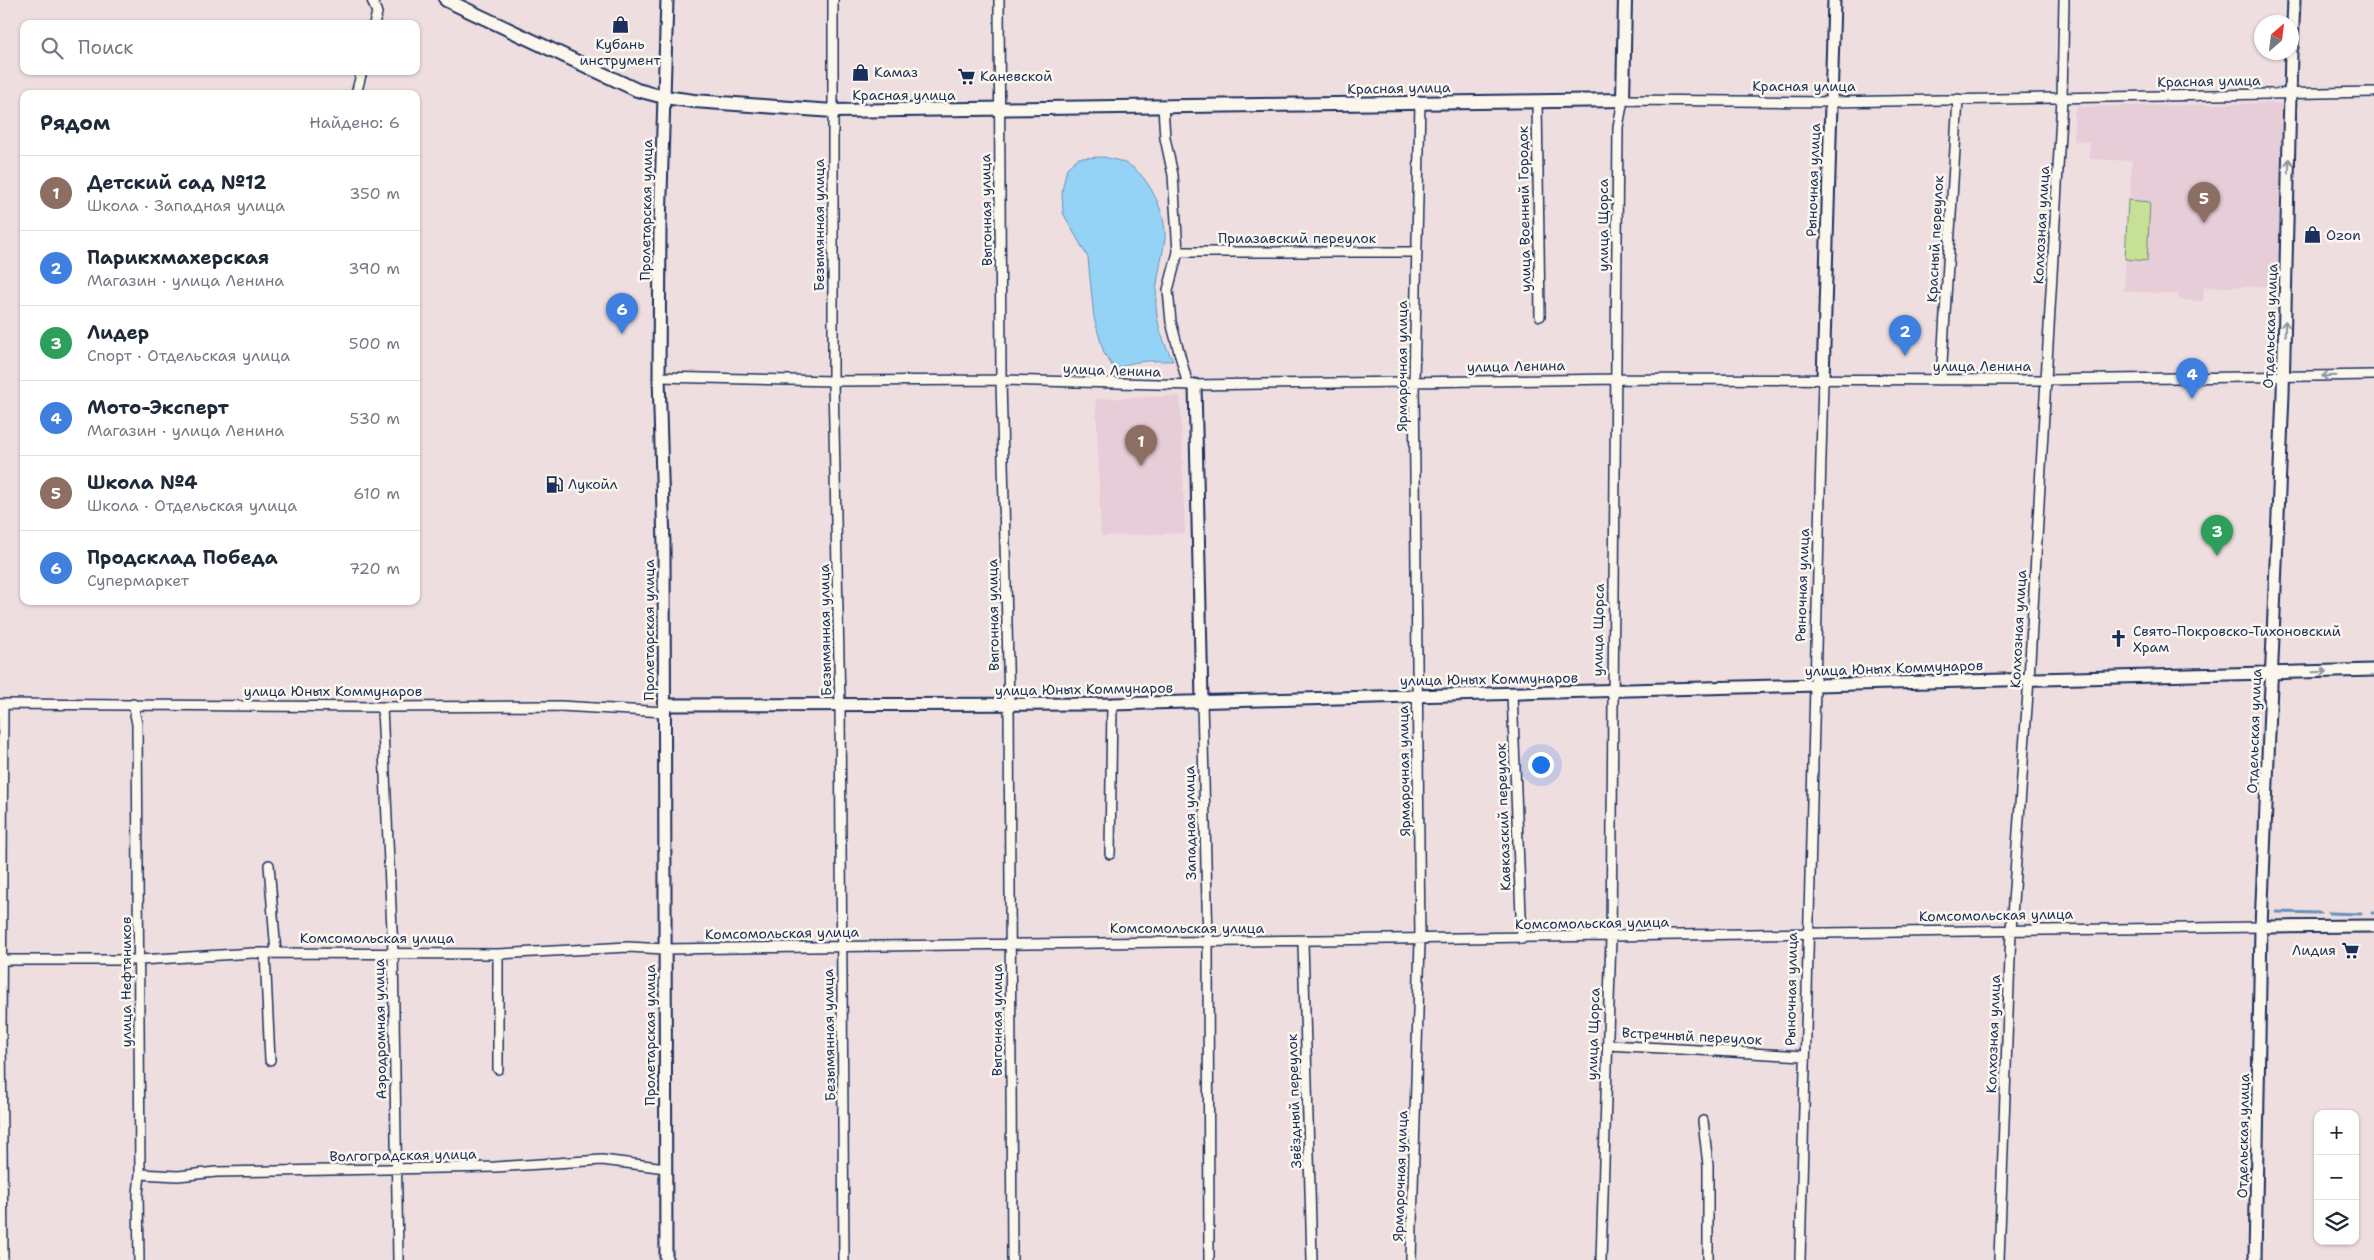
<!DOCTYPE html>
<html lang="ru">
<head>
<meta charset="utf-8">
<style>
	:root { --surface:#fff; --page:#f6f6f7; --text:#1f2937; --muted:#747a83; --line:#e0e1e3; --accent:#1a73e8 }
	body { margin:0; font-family:"Shantell Sans",sans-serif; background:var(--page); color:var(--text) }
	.controls { position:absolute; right:15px; bottom:15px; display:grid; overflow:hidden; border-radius:10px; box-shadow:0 1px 4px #0004 }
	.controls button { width:45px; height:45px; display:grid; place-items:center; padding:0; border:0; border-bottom:1px solid var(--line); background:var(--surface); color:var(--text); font:25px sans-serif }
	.compass { position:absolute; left:2254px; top:15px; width:45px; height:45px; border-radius:50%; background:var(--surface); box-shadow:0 1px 4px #0004; rotate:28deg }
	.you { position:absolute; left:1540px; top:764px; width:18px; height:18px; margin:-12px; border:4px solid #fff; border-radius:50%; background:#1a73e8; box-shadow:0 0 0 8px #1a73e833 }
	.badge { display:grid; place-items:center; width:32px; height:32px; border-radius:50%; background:var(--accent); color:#fff; font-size:16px; font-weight:700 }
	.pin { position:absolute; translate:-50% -41px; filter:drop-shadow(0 1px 2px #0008) }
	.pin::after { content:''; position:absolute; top:26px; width:18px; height:15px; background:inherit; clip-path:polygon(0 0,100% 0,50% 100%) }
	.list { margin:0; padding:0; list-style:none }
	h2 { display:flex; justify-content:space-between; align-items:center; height:65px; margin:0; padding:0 20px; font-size:21px }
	h2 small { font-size:16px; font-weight:400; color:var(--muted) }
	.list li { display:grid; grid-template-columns:32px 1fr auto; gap:15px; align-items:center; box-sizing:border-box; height:75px; padding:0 20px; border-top:1px solid var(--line) }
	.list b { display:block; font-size:19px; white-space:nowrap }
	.list p { margin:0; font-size:16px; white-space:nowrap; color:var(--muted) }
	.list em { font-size:16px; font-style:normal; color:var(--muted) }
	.icon { flex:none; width:28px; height:28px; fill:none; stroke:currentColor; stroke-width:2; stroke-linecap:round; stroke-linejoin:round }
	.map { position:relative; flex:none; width:2374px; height:1260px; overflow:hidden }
	.search { position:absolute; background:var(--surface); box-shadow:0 1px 4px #0004; left:20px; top:20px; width:400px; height:55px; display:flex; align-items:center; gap:12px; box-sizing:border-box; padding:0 18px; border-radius:10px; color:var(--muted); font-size:19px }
	.panel { position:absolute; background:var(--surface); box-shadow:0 1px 4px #0004; left:20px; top:90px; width:400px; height:515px; border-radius:10px }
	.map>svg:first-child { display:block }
</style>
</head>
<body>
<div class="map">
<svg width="2374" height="1260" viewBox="0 0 2374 1260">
	<rect width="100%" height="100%" fill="#efdee0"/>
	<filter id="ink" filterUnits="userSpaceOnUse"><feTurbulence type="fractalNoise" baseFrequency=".02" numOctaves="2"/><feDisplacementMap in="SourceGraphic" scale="10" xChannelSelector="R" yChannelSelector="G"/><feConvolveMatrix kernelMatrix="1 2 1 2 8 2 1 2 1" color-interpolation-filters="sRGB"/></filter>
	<g filter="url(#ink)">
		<path fill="#e6cdd8" d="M2282 103 2278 286 2204 287 2203 301 2178 300V294L2124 291 2132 161 2090 159V142L2074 141V111L2078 107Z
			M1180 396 1185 533 1101 536 1096 399Z"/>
		<path fill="#c6e096" stroke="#70887a" d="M2128 200 2150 202 2147 261 2125 259Z"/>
		<path fill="#95d3f6" stroke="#6491b9" d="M1103 157C1113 159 1123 161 1132 167 1150 179 1167 216 1165 238 1162 261 1155 282 1156 306 1157 327 1164 343 1173 361 1152 361 1133 359 1115 370L1104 353 1094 318 1088 258 1063 213 1062 191 1067 168 1078 158Z"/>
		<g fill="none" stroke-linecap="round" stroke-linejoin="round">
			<path stroke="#6491b9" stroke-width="3" d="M2276 912 2321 913
				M2329 913 2361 914
				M2372 913H2374"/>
			<defs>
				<path id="minor" d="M372 0 377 13 374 24
					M833 0V381L840 706 844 1260
					M999 0 1001 380 1009 705 1012 1260
					M356 94 362 71
					M1537 101 1540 316
					M1163 107 1165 138 1173 175 1178 252 1168 290 1171 322 1188 385
					M1178 252H1417
					M659 377 833 381 1001 380 1195 385 1617 379 2046 380 2374 375
					M1941 380 1958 99
					M1512 694 1522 939
					M1202 701 1208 943 1209 1260
					M0 704 382 707 560 706 665 712
					M3 704 1 1032 3 1260
					M133 704 137 724 140 1174 138 1194 139 1260
					M382 707 393 952 398 1260
					M1110 854 1112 704
					M269 865 276 953
					M1303 942 1312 1260
					M265 953 270 1060
					M0 960H140L253 953 498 954 628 947 665 949 2261 927
					M1608 1045 1805 1056
					M498 1069V954
					M1703 1121 1708 1165V1260
					M140 1174 178 1176 216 1172 495 1167 602 1160 666 1168
					M1411 1260 1420 940 1414 382 1420 102
					M1601 1260 1611 937 1618 127 1623 100 1830 102 2374 92
					M1800 1260 1823 380
					M1999 1260 2011 930 2029 679 2062 98 2064 0"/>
				<path id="tertiary" d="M2292 48 2294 0
					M1823 380 1834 0
					M1195 385 1202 701
					M665 705 1112 704 2374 670
					M2261 927 2374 926
					M666 1260 664 545 659 377 660 225 667 0
					M2255 1260 2261 927 2283 394 2291 52"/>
				<path id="secondary" d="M446 0 637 90 664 97 694 101 833 111 1623 100 1625 0"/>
			</defs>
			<use href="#minor" stroke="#1b2f5e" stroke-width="12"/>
			<use href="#tertiary" stroke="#1b2f5e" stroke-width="15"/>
			<use href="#secondary" stroke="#1b2f5e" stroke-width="16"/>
			<use href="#minor" stroke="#fbf7ec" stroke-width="9"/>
			<use href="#tertiary" stroke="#fbf7ec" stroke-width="11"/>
			<use href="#secondary" stroke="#fbf7ec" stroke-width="12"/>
		</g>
		<defs><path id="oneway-shaft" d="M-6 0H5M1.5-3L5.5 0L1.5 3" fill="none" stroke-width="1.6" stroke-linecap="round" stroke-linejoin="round" transform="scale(1.25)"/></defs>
		<g stroke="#8b93a5">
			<use href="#oneway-shaft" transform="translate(2289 166) rotate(-89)"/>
			<use href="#oneway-shaft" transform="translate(2285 328) rotate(-88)"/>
			<use href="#oneway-shaft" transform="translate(2329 376) rotate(178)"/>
			<use href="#oneway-shaft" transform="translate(2320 672) rotate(-2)"/>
		</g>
	</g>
	<defs>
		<symbol id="shop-bare" viewBox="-9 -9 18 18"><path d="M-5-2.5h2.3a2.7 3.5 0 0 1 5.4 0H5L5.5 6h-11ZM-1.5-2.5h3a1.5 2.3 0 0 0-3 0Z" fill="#1b2f5e" stroke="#fbf7ec" stroke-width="2.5" paint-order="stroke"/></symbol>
		<symbol id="supermarket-bare" viewBox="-9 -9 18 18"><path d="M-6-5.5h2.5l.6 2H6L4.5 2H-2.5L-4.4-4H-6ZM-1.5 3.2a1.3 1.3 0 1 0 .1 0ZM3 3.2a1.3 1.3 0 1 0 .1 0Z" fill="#1b2f5e" stroke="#fbf7ec" stroke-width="2.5" paint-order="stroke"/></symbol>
		<symbol id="fuel-bare" viewBox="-9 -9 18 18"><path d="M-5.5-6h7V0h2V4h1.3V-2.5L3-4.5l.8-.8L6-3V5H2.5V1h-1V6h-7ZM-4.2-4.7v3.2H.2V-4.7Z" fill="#1b2f5e" stroke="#fbf7ec" stroke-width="2.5" paint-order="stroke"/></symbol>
		<symbol id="church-bare" viewBox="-9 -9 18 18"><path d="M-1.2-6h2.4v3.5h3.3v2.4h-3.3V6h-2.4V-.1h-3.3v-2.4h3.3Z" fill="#1b2f5e" stroke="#fbf7ec" stroke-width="2.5" paint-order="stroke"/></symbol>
	</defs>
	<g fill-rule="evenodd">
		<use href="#shop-bare" x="608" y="12" width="25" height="25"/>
		<use href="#shop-bare" x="848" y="60" width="25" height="25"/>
		<use href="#supermarket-bare" x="954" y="64" width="25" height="25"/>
		<use href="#shop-bare" x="2300" y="222" width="25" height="25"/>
		<use href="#fuel-bare" x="542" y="472" width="25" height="25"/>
		<use href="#church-bare" x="2106" y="626" width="25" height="25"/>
		<use href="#supermarket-bare" x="2338" y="938" width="25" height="25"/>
	</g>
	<g text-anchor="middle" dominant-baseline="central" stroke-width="5" stroke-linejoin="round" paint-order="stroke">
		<g font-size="14" fill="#1b2f5e" stroke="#fbf7ec" text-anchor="start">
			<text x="620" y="44" text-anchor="middle">Кубань<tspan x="620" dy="16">инструмент</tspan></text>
			<text x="874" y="72">Камаз</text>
			<text x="980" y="76">Каневской</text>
			<text x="2326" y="235">Ozon</text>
			<text x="568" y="484">Лукойл</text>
			<text x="2133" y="631">Свято-Покровско-Тихоновский<tspan x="2133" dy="16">Храм</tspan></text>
			<text x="2336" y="950" text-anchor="end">Лидия</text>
		</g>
		<g font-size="14" fill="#1b2f5e" stroke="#fbf7ec">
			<text transform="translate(2209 81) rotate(-1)">Красная улица</text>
			<text x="1804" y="86">Красная улица</text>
			<text transform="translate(1399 88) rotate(-1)">Красная улица</text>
			<text x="904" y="95">Красная улица</text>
			<text transform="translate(1813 180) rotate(-88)">Рыночная улица</text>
			<text transform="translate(1524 209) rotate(-91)">улица Военный Городок</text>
			<text transform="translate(646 210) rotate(-89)">Пролетарская улица</text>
			<text transform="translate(986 210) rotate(-91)">Выгонная улица</text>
			<text transform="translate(819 225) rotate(-90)">Безымянная улица</text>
			<text transform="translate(1603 225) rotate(-90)">улица Щорса</text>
			<text transform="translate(2041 225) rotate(-87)">Колхозная улица</text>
			<text x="1297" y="238">Приазавский переулок</text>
			<text transform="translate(1935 239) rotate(-87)">Красный переулок</text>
			<text transform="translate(2270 326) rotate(-88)">Отдельская улица</text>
			<text transform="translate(1402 366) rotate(-90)">Ярмарочная улица</text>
			<text transform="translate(1516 366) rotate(-1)">улица Ленина</text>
			<text x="1982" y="366">улица Ленина</text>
			<text transform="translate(1112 370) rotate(2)">улица Ленина</text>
			<text transform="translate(1802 585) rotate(-88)">Рыночная улица</text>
			<text transform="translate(993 615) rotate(-91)">Выгонная улица</text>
			<text transform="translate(2018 629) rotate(-87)">Колхозная улица</text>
			<text transform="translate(649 630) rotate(-90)">Пролетарская улица</text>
			<text transform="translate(825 630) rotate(-91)">Безымянная улица</text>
			<text transform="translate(1598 630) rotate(-89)">улица Щорса</text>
			<text transform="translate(1894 668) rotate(-2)">улица Юных Коммунаров</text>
			<text transform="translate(1489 679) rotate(-1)">улица Юных Коммунаров</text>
			<text transform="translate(1084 689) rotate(-1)">улица Юных Коммунаров</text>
			<text x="333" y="691">улица Юных Коммунаров</text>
			<text transform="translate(2254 731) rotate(-88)">Отдельская улица</text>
			<text transform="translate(1404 771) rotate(-91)">Ярмарочная улица</text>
			<text transform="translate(1503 817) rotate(-92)">Кавказский переулок</text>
			<text transform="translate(1190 823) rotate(-91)">Западная улица</text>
			<text transform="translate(1996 915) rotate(-1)">Комсомольская улица</text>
			<text transform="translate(1592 923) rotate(-1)">Комсомольская улица</text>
			<text x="1187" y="928">Комсомольская улица</text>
			<text transform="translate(782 933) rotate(-1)">Комсомольская улица</text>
			<text x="377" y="938">Комсомольская улица</text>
			<text transform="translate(126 982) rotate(-90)">улица Нефтяников</text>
			<text transform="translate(1791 989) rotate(-89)">Рыночная улица</text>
			<text transform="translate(997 1020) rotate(-90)">Выгонная улица</text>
			<text transform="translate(380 1029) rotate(-91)">Аэродромная улица</text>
			<text transform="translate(1593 1034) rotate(-88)">улица Щорса</text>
			<text transform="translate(1993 1034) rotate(-88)">Колхозная улица</text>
			<text transform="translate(650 1035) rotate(-90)">Пролетарская улица</text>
			<text transform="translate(829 1035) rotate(-91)">Безымянная улица</text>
			<text transform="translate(1692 1036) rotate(3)">Встречный переулок</text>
			<text transform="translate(1294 1101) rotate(-92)">Звёздный переулок</text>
			<text transform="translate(2243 1136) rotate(-89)">Отдельская улица</text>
			<text transform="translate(403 1155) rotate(-1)">Волгоградская улица</text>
			<text transform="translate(1400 1176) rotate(-88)">Ярмарочная улица</text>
		</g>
	</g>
</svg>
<div class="controls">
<button>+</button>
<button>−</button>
<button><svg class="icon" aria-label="layers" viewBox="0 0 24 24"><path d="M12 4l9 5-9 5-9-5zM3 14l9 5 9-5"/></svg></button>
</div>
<svg class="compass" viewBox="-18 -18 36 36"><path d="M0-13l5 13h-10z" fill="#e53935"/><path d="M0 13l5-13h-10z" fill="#747a83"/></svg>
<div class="you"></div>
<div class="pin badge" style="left:1141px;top:466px;background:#8d6e63">1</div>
<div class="pin badge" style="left:1905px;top:356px;background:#3f7fe0">2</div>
<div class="pin badge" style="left:2217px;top:556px;background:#2e9e5b">3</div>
<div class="pin badge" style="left:2192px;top:399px;background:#3f7fe0">4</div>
<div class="pin badge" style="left:2204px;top:223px;background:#8d6e63">5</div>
<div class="pin badge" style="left:622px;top:334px;background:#3f7fe0">6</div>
<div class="search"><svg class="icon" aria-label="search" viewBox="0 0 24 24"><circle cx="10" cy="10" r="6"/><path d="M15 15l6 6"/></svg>Поиск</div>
<section class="panel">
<h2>Рядом<small>Найдено: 6</small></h2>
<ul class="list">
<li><span class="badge" style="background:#8d6e63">1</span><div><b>Детский сад №12</b><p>Школа · Западная улица</p></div><em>350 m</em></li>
<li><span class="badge" style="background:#3f7fe0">2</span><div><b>Парикхмахерская</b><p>Магазин · улица Ленина</p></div><em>390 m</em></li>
<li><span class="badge" style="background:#2e9e5b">3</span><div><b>Лидер</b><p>Спорт · Отдельская улица</p></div><em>500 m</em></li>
<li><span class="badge" style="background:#3f7fe0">4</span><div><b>Мото-Эксперт</b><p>Магазин · улица Ленина</p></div><em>530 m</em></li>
<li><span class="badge" style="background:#8d6e63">5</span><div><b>Школа №4</b><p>Школа · Отдельская улица</p></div><em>610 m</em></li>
<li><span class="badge" style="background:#3f7fe0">6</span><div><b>Продсклад Победа</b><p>Супермаркет</p></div><em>720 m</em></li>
</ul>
</section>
</div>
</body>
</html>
